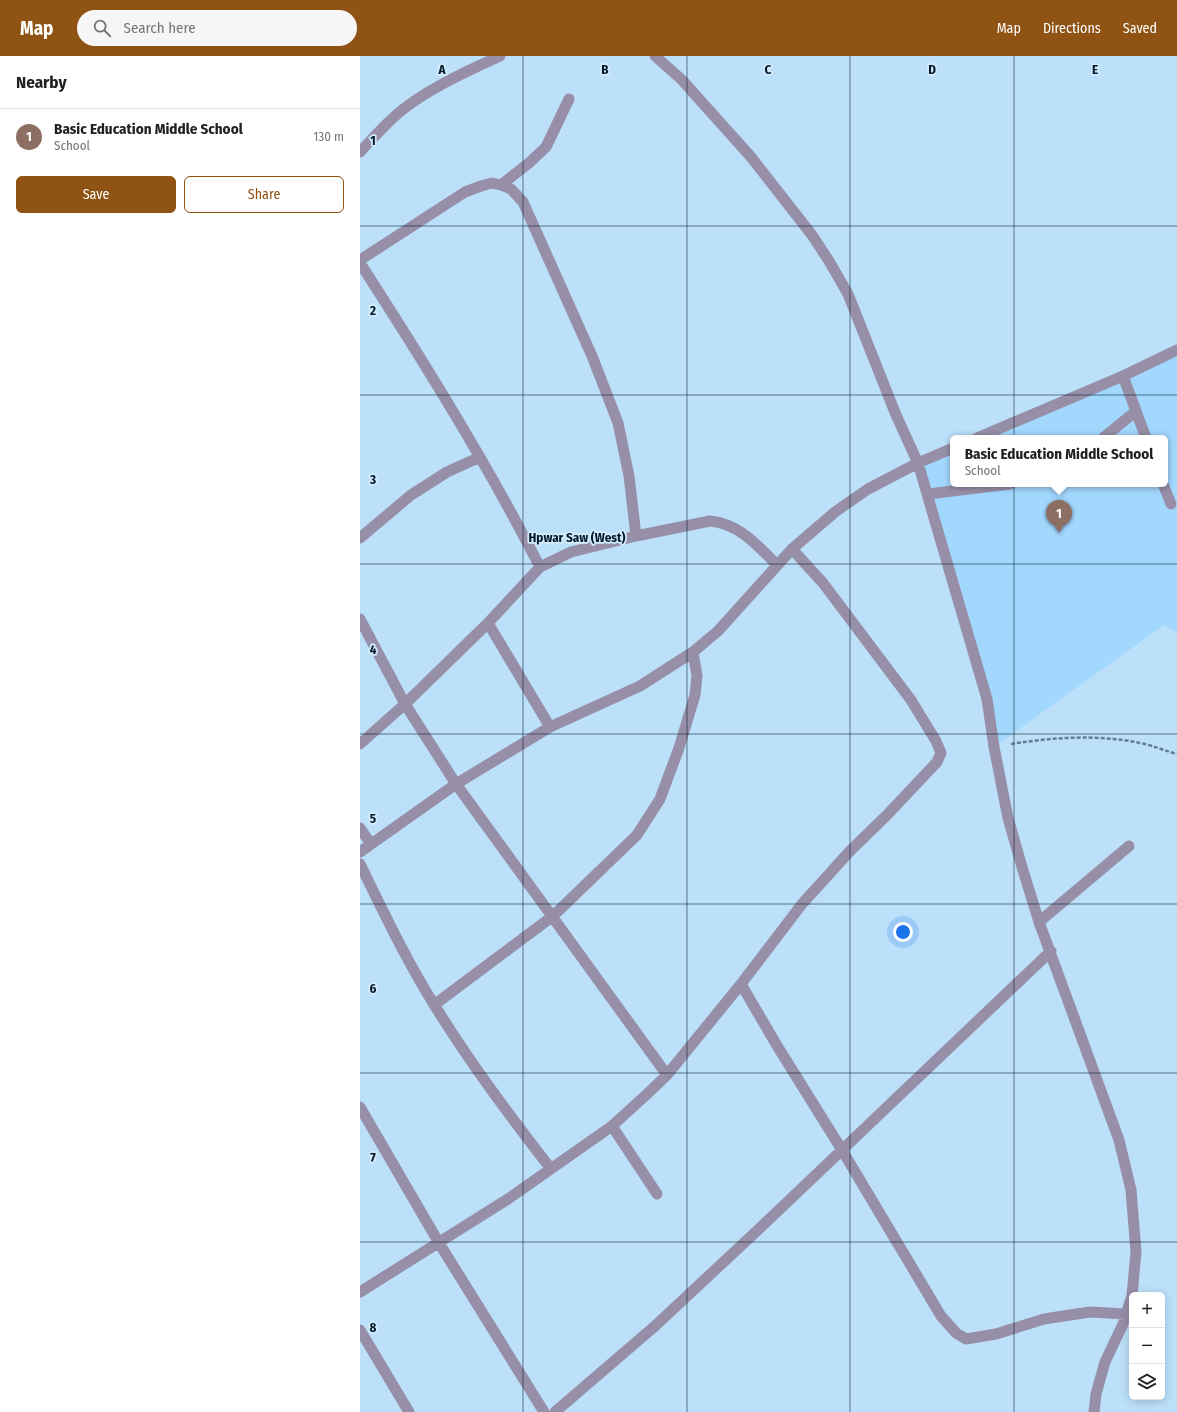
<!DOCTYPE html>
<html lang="en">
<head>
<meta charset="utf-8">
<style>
	:root { --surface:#fff; --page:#f6f6f6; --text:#202124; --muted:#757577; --line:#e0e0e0; --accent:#8f5314 }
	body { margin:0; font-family:"Fira Sans Condensed",sans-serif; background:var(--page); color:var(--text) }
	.controls { position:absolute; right:12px; bottom:12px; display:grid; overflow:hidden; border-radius:6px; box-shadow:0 2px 10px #0003 }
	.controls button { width:36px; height:36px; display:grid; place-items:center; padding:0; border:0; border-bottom:1px solid var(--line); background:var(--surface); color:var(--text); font:20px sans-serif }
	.you { position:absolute; left:543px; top:876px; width:14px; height:14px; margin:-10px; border:3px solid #fff; border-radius:50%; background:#1a73e8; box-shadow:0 0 0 6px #1a73e833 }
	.badge { display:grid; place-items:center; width:26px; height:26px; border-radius:50%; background:var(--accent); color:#fff; font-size:13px; font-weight:700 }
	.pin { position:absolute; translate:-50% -33px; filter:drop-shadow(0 1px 2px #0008) }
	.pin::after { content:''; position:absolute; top:21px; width:14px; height:12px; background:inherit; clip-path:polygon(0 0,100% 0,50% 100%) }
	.popup { position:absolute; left:590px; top:379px; width:218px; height:52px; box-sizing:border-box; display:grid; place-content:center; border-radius:6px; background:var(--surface); filter:drop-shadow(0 1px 3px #0005); font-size:13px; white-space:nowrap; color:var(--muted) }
	.popup b { font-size:15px; color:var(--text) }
	.popup::after { content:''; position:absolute; left:50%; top:100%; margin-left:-8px; border:8px solid transparent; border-top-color:var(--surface) }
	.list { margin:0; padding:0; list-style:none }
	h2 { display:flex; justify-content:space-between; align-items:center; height:52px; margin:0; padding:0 16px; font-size:17px }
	h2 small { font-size:13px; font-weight:400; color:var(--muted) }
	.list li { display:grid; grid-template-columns:26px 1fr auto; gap:12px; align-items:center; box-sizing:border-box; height:56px; padding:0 16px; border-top:1px solid var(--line) }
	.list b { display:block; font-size:15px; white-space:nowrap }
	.list p { margin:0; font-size:13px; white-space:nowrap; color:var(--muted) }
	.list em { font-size:13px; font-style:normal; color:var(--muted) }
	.actions { display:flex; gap:8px; padding:12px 16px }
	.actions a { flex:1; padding:9px 0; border:1px solid var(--accent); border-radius:6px; text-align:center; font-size:14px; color:var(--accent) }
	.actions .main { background:var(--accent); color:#fff }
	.icon { flex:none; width:22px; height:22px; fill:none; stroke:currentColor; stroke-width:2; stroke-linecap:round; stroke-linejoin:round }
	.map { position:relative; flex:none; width:817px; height:1356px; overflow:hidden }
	header { display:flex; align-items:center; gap:24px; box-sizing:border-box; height:56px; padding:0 20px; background:var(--accent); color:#fff }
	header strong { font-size:19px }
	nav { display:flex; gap:22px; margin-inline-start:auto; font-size:14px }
	.search { width:280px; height:36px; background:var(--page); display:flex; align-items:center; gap:10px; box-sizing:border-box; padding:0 14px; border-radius:22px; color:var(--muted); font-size:15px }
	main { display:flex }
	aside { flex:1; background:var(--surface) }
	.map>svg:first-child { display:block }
</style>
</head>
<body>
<header>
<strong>Map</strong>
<div class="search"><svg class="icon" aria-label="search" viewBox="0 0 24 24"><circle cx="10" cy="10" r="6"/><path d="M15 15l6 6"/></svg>Search here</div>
<nav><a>Map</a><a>Directions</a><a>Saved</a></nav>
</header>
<main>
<aside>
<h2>Nearby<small></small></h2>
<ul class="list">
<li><span class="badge" style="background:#8d6e63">1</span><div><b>Basic Education Middle School</b><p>School</p></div><em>130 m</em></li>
</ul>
<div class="actions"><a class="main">Save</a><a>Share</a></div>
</aside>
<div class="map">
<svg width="817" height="1356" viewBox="0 0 817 1356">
	<rect width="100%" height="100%" fill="#bce0fa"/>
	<path fill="#a2d7fe" d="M817 294V577L804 569 634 691 558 407 593 390V428H805V382H608L625 373Z"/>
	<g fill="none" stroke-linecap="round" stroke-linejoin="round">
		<path stroke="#617e94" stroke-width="2.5" stroke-dasharray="4 2" stroke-linecap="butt" d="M651 688C694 681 741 678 785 688 796 691 806 695 817 698"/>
		<path stroke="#978fa8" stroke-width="11" d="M763 320 786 382
			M743 382 776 355
			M803 428 811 448
			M568 438 650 428
			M679 866 769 790
			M252 1070 297 1138"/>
		<path stroke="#978fa8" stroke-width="11" d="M295 0 322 24 391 101 452 179 469 205 488 238 536 359 558 407 627 643 634 691 648 762 662 811 679 866 759 1084 771 1134 776 1196 772 1239
			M0 96C11 84 22 72 34 61 61 36 107 15 140 0
			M141 129 169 107 186 91 209 43
			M0 204 105 136 121 130 132 127 141 129 151 133 163 146 232 300 258 367 269 420 276 480
			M0 207C64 306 126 406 180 511
			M617 382 763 320 817 294
			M0 482 51 439 87 416 120 401
			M0 563 45 648 96 728 307 1019
			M128 567 190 671
			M0 688 45 648 128 567 180 511 211 496 276 480 350 465C380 468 397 489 417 509
			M0 772 11 788
			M0 796 96 728 190 671 280 630 333 596 358 575 432 493 475 456 508 433 558 407 593 392
			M0 808C23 855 47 906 75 950 110 1007 150 1060 191 1113
			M381 928 416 988 482 1094 581 1260 596 1277 606 1283 636 1278 684 1263 730 1256 766 1258
			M74 949 193 860 277 779 300 743 319 692 335 639 337 620 333 596
			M0 1051 79 1187 184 1356
			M0 1236 148 1143 252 1070 286 1039 307 1019 381 928 442 848 490 795 527 759 577 706 581 697 576 685 551 644 463 527 432 493
			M0 1274 49 1356
			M195 1356 295 1270 400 1172 691 895
			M734 1356 736 1338 745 1306 763 1268 772 1240"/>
	</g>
	<path fill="none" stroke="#021929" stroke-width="1" stroke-opacity="0.55" d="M163 0V1356M327 0V1356M490 0V1356M654 0V1356M0 170H817M0 339H817M0 508H817M0 678H817M0 848H817M0 1017H817M0 1186H817"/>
	<g text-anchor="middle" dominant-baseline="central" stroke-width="3.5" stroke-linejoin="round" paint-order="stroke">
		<g font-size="13" font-weight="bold" fill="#021929" stroke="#d4ebfd">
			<text x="217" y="481">Hpwar Saw (West)</text>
		</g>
	</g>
	<g font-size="13" text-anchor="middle" font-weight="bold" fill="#021929" stroke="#d4ebfd" stroke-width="3.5" stroke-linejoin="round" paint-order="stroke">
		<text x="82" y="18">A</text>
		<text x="245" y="18">B</text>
		<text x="408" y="18">C</text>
		<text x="572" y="18">D</text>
		<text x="735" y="18">E</text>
		<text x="13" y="89">1</text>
		<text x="13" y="259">2</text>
		<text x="13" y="428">3</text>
		<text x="13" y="598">4</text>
		<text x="13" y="767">5</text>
		<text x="13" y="937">6</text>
		<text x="13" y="1106">7</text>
		<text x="13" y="1276">8</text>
	</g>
</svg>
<div class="controls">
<button>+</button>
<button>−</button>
<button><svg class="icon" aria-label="layers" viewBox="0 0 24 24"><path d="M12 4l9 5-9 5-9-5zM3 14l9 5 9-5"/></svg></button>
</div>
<div class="you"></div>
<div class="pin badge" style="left:699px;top:477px;background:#8d6e63">1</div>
<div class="popup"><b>Basic Education Middle School</b>School</div>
</div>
</main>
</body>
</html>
